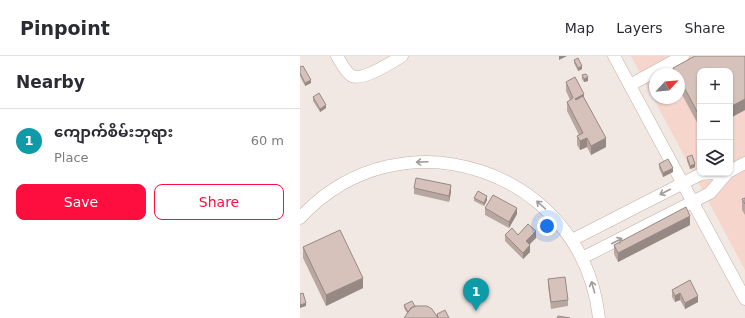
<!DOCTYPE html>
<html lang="en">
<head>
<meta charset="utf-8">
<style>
	:root { --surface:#fff; --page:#f2f2f3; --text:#2b2b33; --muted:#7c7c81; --line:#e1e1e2; --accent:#fd0e3f }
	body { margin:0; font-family:"DejaVu Sans","Noto Sans Myanmar",sans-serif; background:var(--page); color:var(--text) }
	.controls { position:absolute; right:12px; top:12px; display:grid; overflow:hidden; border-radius:8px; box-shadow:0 1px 3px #0004 }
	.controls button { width:36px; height:36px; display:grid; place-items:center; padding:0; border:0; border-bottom:1px solid var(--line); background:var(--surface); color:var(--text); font:20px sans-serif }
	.compass { position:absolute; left:349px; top:12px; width:36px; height:36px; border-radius:50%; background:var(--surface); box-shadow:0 1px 3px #0004; rotate:64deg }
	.you { position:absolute; left:247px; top:170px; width:14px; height:14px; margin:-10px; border:3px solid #fff; border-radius:50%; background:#1a73e8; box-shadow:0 0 0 6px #1a73e833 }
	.badge { display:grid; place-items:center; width:26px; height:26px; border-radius:50%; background:var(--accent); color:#fff; font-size:13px; font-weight:700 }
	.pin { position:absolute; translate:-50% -33px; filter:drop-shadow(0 1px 2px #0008) }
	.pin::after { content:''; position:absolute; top:21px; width:14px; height:12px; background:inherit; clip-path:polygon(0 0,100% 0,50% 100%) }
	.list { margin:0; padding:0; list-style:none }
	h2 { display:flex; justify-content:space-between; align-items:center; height:52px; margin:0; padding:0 16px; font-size:17px }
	h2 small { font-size:13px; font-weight:400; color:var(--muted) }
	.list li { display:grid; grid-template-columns:26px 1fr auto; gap:12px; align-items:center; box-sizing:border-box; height:64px; padding:0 16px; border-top:1px solid var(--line) }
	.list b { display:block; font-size:15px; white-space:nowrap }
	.list p { margin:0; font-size:13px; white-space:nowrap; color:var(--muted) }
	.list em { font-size:13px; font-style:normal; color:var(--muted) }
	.actions { display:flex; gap:8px; padding:12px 16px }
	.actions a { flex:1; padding:9px 0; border:1px solid var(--accent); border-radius:8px; text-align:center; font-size:14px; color:var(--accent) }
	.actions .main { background:var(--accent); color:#fff }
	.icon { flex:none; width:22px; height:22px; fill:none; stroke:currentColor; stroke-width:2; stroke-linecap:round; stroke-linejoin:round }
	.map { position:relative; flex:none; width:445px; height:262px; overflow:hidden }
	header { display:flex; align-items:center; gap:24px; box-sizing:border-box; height:56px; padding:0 20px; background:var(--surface); border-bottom:1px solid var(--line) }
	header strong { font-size:19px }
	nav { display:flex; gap:22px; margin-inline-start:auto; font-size:14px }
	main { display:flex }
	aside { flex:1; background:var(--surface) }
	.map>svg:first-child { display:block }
</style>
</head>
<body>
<header>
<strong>Pinpoint</strong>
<nav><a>Map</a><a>Layers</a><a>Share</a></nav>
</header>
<main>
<aside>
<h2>Nearby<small></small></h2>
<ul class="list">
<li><span class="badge" style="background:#0f9aa8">1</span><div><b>ကျောက်စိမ်းဘုရား</b><p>Place</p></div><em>60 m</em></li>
</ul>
<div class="actions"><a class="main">Save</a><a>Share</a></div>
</aside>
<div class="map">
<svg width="445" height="262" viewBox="0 0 445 262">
	<rect width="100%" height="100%" fill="#f2e8e3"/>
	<path fill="#f5d5cc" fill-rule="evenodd" d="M331 0H445V214ZM400 15H430V117H400ZM355 18H379V42H355Z"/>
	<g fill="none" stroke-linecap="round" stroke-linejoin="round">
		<defs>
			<path id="minor" d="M37 0C41 6 45 16 52 20 63 25 92 6 102 0
				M314 0 445 243
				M330 29 383 0
				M430 115 445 107
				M0 162C101 52 283 114 299 262
				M272 184 401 118 414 117
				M282 202 410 137 427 117"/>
		</defs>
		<use href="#minor" stroke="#c0b0a8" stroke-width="13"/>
		<use href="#minor" stroke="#fff" stroke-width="12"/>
	</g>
	<path fill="#b8a7a1" d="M445 0V54L430 62 400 15V72L379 33V18H373V12Z
		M274 4 282 13 278 15 274 7Z
		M0 11 11 27 5 30 0 20Z
		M282 19 288 25 284 26 282 23Z
		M266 26 284 42 306 91 291 99 287 91 280 94 277 89V80L279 79 267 55V46L270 44 266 35Z
		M13 41 26 52 20 56 13 45Z
		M387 101 395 111 390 113 387 105Z
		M359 108 373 116 363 121 359 112Z
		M114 132 151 136 149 146 114 138Z
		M174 142 187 144 184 150 174 145Z
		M445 142V159L442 154V143Z
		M185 152 217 158 209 172 185 159Z
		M390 169 318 206 314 198V189Z
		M205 179 236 182 229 188 230 196 223 203 205 185Z
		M3 191 63 232 26 250 3 202Z
		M248 223 268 244V250L251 253 248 230Z
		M390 224 398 246 385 253 380 244 375 246 372 241V234Z
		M104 249 115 250 137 260V258L149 262 107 257 104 252Z"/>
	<path fill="#968883" d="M259 0H267L259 4Z
		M282 10V13L278 15V12Z
		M288 21V25L284 26V23Z
		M11 24V27L5 30V27Z
		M284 38V47L275 52V43Z
		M445 43V54L430 62V51Z
		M26 49V52L20 56V53Z
		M287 82V91L280 94V85Z
		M306 82V91L291 99V90Z
		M395 108V111L390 113V110Z
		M373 112V116L363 121V117Z
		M151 129V136L149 146V140Z
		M187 140V144L184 150V147Z
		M217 152V158L209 172V166Z
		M390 160V169L318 206V197Z
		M236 175V182L226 192V185Z
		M230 189V196L223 203V197Z
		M63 222V232L26 250V239Z
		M380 237V244L375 246V240Z
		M398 240V246L385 253V247Z
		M6 247V250L0 252V249Z"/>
	<path fill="#d6c2bb" stroke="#968883" d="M395 0H445V43L430 51V15H400V61L379 22V18H377L373 12Z
		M278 2 282 10 278 12 274 4Z
		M3 10 11 24 5 27 0 17V11Z
		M286 18 288 21 284 23 282 19Z
		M275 21 284 38 275 43 276 44 283 40 306 82 291 90 287 82 280 85 277 80 283 77 267 46 273 42 266 26Z
		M19 37 26 49 20 53 13 41Z
		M392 99 395 108 390 110 387 101Z
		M368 103 373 112 363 117 359 108Z
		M116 122 151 129 149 140 114 132Z
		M178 135 187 140 184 147 174 142Z
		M193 139 217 152 209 166 185 152Z
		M445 142V148L442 143Z
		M386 151 390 160 318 197 314 189Z
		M228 168 236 175 226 185 230 189 223 197 205 179 212 172 218 179Z
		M40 174 63 222 26 239 3 191Z
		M265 221 268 244 251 246 248 223Z
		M390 224 398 240 385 247 380 237 375 240 372 234Z
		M3 237 6 247 0 249V238Z
		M112 245 115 250 111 252 108 256 104 249Z
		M116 250H127L132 253 138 262H104L111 252Z
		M145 254 149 262H138L137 258Z
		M258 260 270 262H257Z"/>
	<defs><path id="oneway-shaft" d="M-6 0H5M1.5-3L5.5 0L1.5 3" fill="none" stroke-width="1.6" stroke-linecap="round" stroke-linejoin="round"/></defs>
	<g stroke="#a19b99">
		<use href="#oneway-shaft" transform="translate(122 106) rotate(178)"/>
		<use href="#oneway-shaft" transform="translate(365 136) rotate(153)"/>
		<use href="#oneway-shaft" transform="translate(241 149) rotate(-138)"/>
		<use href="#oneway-shaft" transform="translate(317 185) rotate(-27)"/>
		<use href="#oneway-shaft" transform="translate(293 231) rotate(-106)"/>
	</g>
</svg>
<div class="controls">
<button>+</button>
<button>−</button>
<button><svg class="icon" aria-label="layers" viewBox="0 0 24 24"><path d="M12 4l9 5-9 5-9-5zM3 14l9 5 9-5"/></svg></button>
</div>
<svg class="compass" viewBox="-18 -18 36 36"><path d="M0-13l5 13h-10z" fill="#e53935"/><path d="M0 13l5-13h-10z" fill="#7c7c81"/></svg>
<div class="you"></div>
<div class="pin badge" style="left:176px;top:255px;background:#0f9aa8">1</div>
</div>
</main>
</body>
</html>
